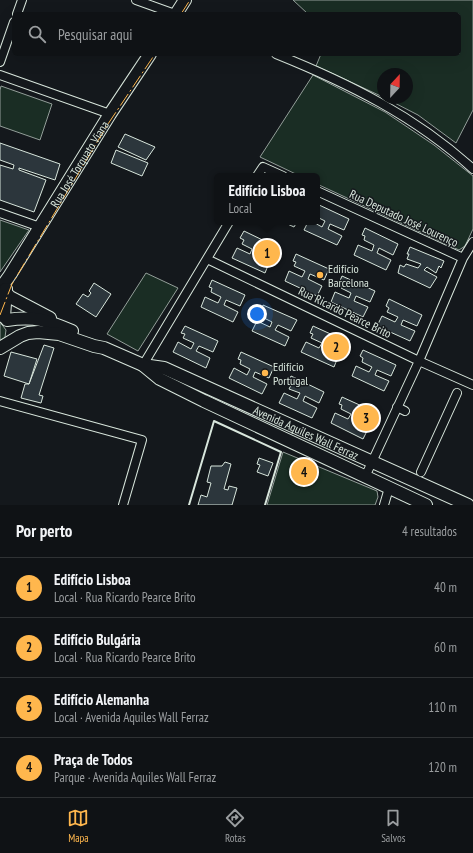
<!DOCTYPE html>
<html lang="pt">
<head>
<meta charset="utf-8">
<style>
	:root { --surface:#0f1215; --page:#1d2022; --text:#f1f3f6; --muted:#9b9ea0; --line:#2f3234; --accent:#ffb74d }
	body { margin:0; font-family:"PT Sans Narrow",sans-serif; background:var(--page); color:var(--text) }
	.compass { position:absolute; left:377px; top:68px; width:36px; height:36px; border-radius:50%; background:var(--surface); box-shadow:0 4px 16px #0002; rotate:22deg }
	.you { position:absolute; left:257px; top:314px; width:14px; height:14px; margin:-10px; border:3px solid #fff; border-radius:50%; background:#1a73e8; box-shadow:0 0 0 6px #1a73e833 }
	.badge { display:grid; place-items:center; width:26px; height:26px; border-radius:50%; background:var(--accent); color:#111; font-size:13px; font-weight:700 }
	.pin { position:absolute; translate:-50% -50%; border:2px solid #fff; box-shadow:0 1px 4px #0006 }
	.popup { position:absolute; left:214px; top:173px; width:106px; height:52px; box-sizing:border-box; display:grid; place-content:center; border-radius:6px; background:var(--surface); filter:drop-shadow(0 1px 3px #0005); font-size:13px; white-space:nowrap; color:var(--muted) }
	.popup b { font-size:15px; color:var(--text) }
	.popup::after { content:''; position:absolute; left:50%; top:100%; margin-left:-8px; border:8px solid transparent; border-top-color:var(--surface) }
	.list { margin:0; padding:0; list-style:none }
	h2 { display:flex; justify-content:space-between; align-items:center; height:52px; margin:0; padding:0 16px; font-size:17px }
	h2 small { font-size:13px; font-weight:400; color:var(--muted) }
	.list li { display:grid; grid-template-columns:26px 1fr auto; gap:12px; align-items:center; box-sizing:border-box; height:60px; padding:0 16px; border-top:1px solid var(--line) }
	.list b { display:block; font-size:15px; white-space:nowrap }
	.list p { margin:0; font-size:13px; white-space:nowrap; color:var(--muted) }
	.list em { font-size:13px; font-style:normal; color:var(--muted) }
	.icon { flex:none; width:22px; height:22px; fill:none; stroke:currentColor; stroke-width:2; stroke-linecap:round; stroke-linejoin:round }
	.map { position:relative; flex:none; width:473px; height:505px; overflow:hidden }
	.search { position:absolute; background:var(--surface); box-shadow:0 4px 16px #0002; left:12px; right:12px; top:12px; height:44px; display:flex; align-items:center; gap:10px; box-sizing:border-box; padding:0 14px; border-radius:6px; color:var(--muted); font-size:15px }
	.sheet { height:292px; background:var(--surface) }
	nav { display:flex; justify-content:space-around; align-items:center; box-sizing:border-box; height:56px; border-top:1px solid var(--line); background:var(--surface); font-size:11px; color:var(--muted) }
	nav a { display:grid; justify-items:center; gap:2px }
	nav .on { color:var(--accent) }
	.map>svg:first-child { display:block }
</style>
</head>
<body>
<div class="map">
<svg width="473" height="505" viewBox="0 0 473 505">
	<rect width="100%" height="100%" fill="#14181c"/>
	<path fill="#1a2d24" stroke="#939e99" d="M293 0H473V110L456 143 418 115 385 98H407V74H383V97L316 66 321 54H459V14H308Z
		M313 75 385 112 434 145 473 176V229L465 246 459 250 317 184V176H300L260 157Z
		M1 86 52 104 40 140 0 126V90Z
		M0 220 29 230 0 272Z
		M146 273 178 288 138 351 107 334Z
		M0 322 6 330 5 337 0 342Z
		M283 452 377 491 378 497 375 505H267Z"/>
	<path fill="#2c363c" stroke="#d8e6dc" d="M125 134 155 147 146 160 118 147Z
		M0 143 60 164 55 180 19 168V170L46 180 34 212 0 200V165L13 169 14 165 0 160Z
		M116 150 148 163 142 176 111 163Z
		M317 204 349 219 344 230 330 224 328 229 342 236 337 245 304 230 308 222H313L322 227 325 221 317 217Z
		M283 222H297L294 227Z
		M365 228 398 244 393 255 379 248 377 253 391 260 386 270 354 255 358 245 372 251 374 245 364 240 365 236 362 235Z
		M244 231 277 247 272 258 258 252 255 257 269 263 265 273 232 258 237 248 250 254 252 249 242 244 244 240 240 238Z
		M410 247 444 261 441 268 439 266 436 273 427 267 424 270 437 277 430 288 398 273 400 265 404 267 406 264 418 268 421 264 407 259 409 254H407Z
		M296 254 329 269 324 280 310 274 308 279 322 286 317 296 285 281 289 271 302 277 305 271 294 266 296 262 293 261Z
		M342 276 375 291 370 302 356 296 354 301 368 307 363 317 331 302 335 292 349 298 351 293 341 288 342 284 339 283Z
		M212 280 245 295 240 306 226 300 224 305 238 312 233 322 201 307 205 297 218 303 221 297 211 292 212 288 209 287Z
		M94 283 111 294 96 317 76 304 83 294 88 297 91 293 89 291Z
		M389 299 422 315 417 326 403 320 401 325 415 331 410 341 377 326 382 316 395 322 398 317 387 312 389 308 386 306Z
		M263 305 297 320 291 331 278 325 275 330 289 337 285 346 252 331 257 321 270 327 272 322 262 317 264 313 260 312Z
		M185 326 218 341 213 352 199 346 196 351 210 358 206 368 173 352 178 342 191 349 194 343 183 338 185 334 181 333Z
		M313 326 346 341 341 352 327 346 324 351 338 357 334 367 301 352 306 342 319 348 322 343 311 338 313 334 310 333Z
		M44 345 54 348 39 395 43 396 41 403 21 398 25 384H29Z
		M363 350 396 365 391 376 377 370 375 375 389 381 384 391 352 376 356 366 369 372 372 367 362 362 363 358 360 356Z
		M11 352 37 359 29 384 4 376Z
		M241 352 274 367 269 378 255 372 253 377 267 384 262 394 229 378 234 368 247 375 250 369 240 364 241 360 238 359Z
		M291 376 324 392 319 403 305 396 303 401 317 408 312 418 279 403 284 393 297 399 300 393 289 389 291 385 288 383Z
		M342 397 375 412 370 423 356 417 354 422 368 429 363 439 331 423 335 413 348 419 351 414 341 409 342 405 339 404Z
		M259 458 273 463 268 476 257 472 260 465 257 464Z
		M225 462 231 464 224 489 228 490 229 486 237 488 232 505H198L201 495 207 497 211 483 207 482 211 466H222Z"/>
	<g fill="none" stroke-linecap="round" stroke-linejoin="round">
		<defs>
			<path id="street" d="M136 0 175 14
				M17 14 22 0
				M276 54C348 83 415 116 473 169
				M0 62 14 22
				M0 75 110 114
				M257 176 263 167 283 176
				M317 191 463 258
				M0 213 40 227
				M207 259 419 361 473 385
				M143 365 229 222
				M0 401 142 440 123 505
				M397 407 405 411
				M421 472 457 393
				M365 477 419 361 463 258 473 242
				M384 505 389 488"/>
			<g id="secondary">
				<path d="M176 14 185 0"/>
				<path id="s1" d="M0 289 10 275 110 114 150 54"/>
				<path d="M5 289 7 294 10 297 50 318"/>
				<path d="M4 317 6 289"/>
				<path d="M7 320C35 316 46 320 72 331"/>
				<path id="s2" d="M0 348 20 336 28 333 38 332 59 334 94 346 104 348 143 365 164 368 468 505"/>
				<path d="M143 365 160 379 204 401 426 505"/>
			</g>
		</defs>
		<use href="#street" stroke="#d8e6dc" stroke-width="10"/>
		<use href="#secondary" stroke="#d8e6dc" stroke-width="14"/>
		<use href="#street" stroke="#14181c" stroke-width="8"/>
		<use href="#secondary" stroke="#14181c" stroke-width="12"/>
		<path stroke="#d8e6dc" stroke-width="2" d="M189 505 214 421 281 452 265 505"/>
		<path stroke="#ffb74d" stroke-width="1" stroke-dasharray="14 3 2 3" stroke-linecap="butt" d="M181 14 190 0
			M0 315 12 284 108 124 155 54"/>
	</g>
	<g fill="#ffb74d" stroke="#14181c" stroke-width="1.5">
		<circle cx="320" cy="275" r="4"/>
		<circle cx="265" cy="373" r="4"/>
	</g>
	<g text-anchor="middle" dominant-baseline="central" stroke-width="3" stroke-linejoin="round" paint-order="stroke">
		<g font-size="12" fill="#d8e6dc" stroke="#14181c">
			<text stroke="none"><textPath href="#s1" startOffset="148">Rua José Torquato Viana</textPath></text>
			<text transform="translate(404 218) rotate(25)">Rua Deputado José Lourenço</text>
			<text transform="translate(345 312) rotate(26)">Rua Ricardo Pearce Brito</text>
			<text stroke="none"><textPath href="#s2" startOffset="330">Avenida Aquiles Wall Ferraz</textPath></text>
		</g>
		<g font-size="12" fill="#d8e6dc" stroke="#14181c" text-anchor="start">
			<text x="328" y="268">Edifício<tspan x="328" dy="14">Barcelona</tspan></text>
			<text x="273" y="366">Edifício<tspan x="273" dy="14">Portugal</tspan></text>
		</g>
	</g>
</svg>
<svg class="compass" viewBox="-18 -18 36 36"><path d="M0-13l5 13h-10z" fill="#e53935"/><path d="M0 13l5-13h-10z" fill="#9b9ea0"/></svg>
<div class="you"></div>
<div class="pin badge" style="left:267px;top:253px">1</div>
<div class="popup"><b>Edifício Lisboa</b>Local</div>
<div class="pin badge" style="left:336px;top:347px">2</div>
<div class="pin badge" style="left:366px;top:418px">3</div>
<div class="pin badge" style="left:304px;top:472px">4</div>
<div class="search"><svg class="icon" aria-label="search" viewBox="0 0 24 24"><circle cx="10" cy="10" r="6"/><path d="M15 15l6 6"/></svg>Pesquisar aqui</div>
</div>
<section class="sheet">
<h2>Por perto<small>4 resultados</small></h2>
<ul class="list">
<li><span class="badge">1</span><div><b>Edifício Lisboa</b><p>Local · Rua Ricardo Pearce Brito</p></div><em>40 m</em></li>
<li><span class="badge">2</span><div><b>Edifício Bulgária</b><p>Local · Rua Ricardo Pearce Brito</p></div><em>60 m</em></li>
<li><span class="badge">3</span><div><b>Edifício Alemanha</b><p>Local · Avenida Aquiles Wall Ferraz</p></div><em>110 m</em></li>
<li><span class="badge">4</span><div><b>Praça de Todos</b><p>Parque · Avenida Aquiles Wall Ferraz</p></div><em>120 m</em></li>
</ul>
</section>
<nav>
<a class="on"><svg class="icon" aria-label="map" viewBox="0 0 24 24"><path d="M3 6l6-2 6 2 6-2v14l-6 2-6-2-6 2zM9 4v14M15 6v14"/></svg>Mapa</a>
<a><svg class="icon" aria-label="directions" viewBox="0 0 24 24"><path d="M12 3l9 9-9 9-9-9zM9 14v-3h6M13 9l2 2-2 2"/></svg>Rotas</a>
<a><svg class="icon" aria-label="saved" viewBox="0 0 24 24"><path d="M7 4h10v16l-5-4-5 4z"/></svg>Salvos</a>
</nav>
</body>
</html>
